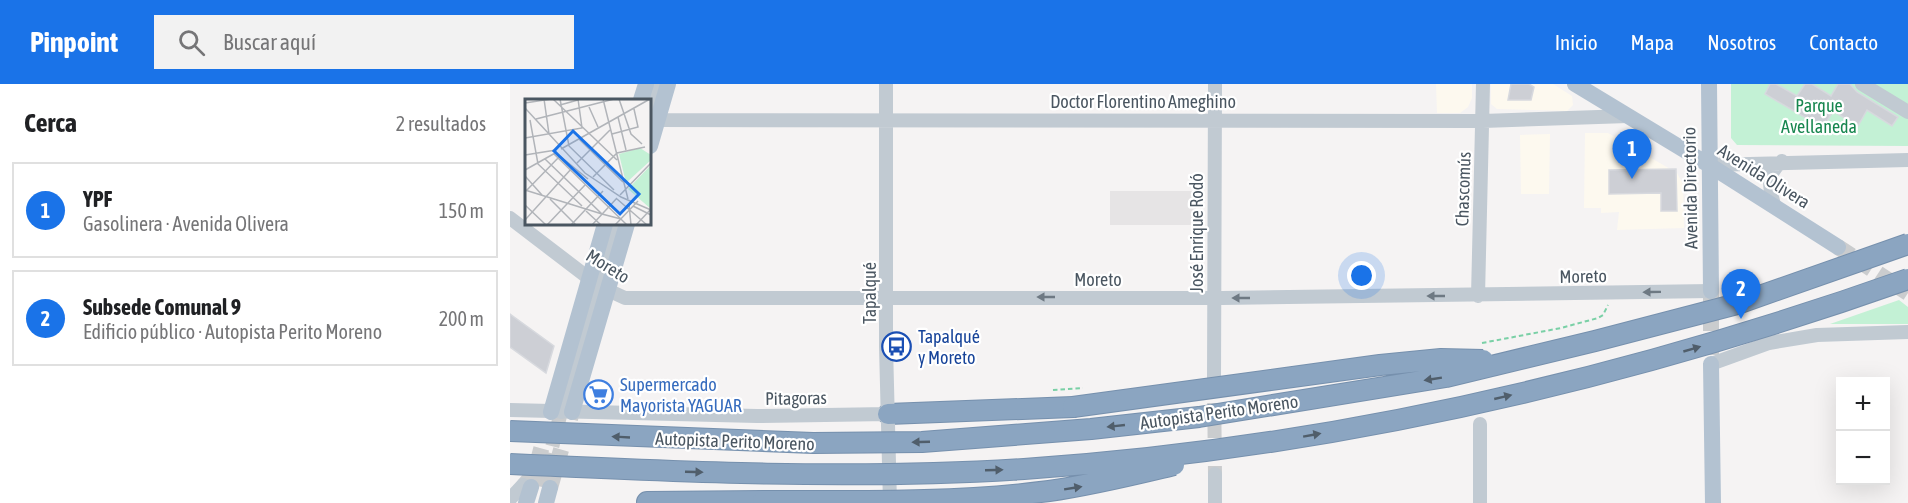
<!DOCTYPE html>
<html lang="es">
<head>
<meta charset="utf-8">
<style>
	:root { --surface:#fff; --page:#f2f2f2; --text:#202124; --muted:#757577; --line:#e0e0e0; --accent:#1a73e8 }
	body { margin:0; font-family:"Asap Condensed",sans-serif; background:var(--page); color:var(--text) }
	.controls { position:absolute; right:18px; bottom:18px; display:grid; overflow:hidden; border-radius:0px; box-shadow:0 6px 24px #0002 }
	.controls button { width:54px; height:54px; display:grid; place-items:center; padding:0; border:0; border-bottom:2px solid var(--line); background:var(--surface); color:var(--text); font:30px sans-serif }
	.you { position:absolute; left:852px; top:192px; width:21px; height:21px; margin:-15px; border:4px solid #fff; border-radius:50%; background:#1a73e8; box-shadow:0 0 0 9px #1a73e833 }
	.badge { display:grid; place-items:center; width:39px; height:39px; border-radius:50%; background:var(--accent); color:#fff; font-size:20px; font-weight:700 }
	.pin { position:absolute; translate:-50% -50px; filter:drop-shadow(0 2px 3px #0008) }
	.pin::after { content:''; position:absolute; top:32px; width:21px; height:18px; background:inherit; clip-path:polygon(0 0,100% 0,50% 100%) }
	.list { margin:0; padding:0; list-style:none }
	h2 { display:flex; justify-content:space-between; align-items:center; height:78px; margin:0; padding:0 24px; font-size:26px }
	h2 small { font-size:20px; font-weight:400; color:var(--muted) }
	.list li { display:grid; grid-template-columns:39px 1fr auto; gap:18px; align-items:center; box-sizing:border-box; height:96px; margin:0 12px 12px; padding:0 12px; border:2px solid var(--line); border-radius:0px }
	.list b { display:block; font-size:22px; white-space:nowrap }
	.list p { margin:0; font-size:20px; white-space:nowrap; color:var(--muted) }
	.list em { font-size:20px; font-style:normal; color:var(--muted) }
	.icon { flex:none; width:33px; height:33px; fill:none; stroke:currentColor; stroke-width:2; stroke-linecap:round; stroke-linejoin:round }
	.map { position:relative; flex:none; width:1398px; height:419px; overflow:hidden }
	header { display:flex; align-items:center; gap:36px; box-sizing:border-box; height:84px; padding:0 30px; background:var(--accent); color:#fff }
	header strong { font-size:28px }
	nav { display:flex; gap:33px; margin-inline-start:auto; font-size:21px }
	.search { width:420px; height:54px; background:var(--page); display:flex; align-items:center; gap:15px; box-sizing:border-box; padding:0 21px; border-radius:0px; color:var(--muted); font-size:22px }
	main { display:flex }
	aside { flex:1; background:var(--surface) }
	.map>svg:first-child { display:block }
</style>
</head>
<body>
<header>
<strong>Pinpoint</strong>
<div class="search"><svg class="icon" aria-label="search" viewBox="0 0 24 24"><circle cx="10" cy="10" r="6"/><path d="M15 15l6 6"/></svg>Buscar aquí</div>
<nav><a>Inicio</a><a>Mapa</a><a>Nosotros</a><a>Contacto</a></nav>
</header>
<main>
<aside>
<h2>Cerca<small>2 resultados</small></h2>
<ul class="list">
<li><span class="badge">1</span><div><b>YPF</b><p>Gasolinera · Avenida Olivera</p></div><em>150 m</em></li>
<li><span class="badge">2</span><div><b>Subsede Comunal 9</b><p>Edificio público · Autopista Perito Moreno</p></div><em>200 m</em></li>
</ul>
</aside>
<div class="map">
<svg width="1398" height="419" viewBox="0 0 1398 419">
	<rect width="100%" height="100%" fill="#f5f3f3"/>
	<path fill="#fdf9ef" d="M926 0H962V14L958 23 950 29H927Z
		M981 0H1043L1062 12 1063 21 1057 27 987 25 981 20Z
		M1075 49H1098L1167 89 1173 100 1174 144 1107 146 1109 128 1091 129V124H1074Z
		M1040 50 1039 110H1011L1010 51Z"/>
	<path fill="#e6e4e5" d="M600 107H686V141H600Z"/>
	<path fill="#c3f1d5" d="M1221 0H1398V62L1227 61 1221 54Z
		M1389 216 1398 223V240H1320Z"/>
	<path fill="#cdcfd5" stroke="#d7d9de" stroke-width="1.5" d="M1001 0H1019L1024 3 1021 16H998Z
		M1260 0H1266L1287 12 1295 0H1302L1321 12 1328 0H1340L1347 8 1388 33 1382 42 1357 26 1348 42 1323 27 1313 44 1255 10Z
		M1166 85 1167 127H1151V109L1099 110V86Z
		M0 230 44 262 36 289 0 263Z"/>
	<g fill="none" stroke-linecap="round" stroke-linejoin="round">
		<path stroke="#caccce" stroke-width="14" stroke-dasharray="14 7" stroke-linecap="butt" d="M704 298 705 390
			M13 401 25 387
			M32 403 51 328"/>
		<path stroke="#caccce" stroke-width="16" stroke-dasharray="16 8" stroke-linecap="butt" d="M1328 163 1398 209
			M1201 207V280
			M21 403 41 328
			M40 404 62 328"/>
		<defs>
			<path id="highway" d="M378 330 563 323
				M137 418 253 417"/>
		</defs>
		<use href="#highway" stroke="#7690ad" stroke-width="22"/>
		<path stroke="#7ad0a6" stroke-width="2" stroke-dasharray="4.5 3" stroke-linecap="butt" d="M972 259 1051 244 1088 234 1093 231 1098 221
			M543 306 573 304"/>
		<path stroke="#c1cad2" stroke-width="14" d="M376 0V262L380 419
			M1352 0 1398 28
			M140 29 148 0
			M147 36 973 37 1118 32
			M1199 81 1398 76
			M1264 121C1259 102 1256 91 1272 77
			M0 134 89 202 115 214H712L1201 207
			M968 212 973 0
			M1201 280 1259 259 1307 251 1398 248
			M704 298 705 0
			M0 326 247 332 378 330
			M51 328 107 140
			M970 340V419
			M705 390V419
			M0 415 13 401"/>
		<path stroke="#b3c2d1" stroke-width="16" d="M1065 0 1199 81 1328 163
			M1199 0 1201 207
			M131 16 136 0
			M140 62 158 0
			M1201 280 1203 419
			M41 328 95 140
			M62 328 117 140
			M16 419 21 403
			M36 419 40 404"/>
		<use href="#highway" stroke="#8ba5c1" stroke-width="20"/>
		<defs>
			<path id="highway-bridge" d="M563 323 870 281 931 275 973 276
				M0 347 303 359 412 358 581 345 689 333 936 293 1085 257 1227 220 1398 160
				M0 380C171 388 343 396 514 385 816 365 1113 296 1398 195
				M253 417C346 417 447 419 539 407 582 401 622 391 664 381"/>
		</defs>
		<use href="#highway-bridge" stroke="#7690ad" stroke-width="22" stroke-linecap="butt"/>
		<use href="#highway-bridge" stroke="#8ba5c1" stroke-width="20"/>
	</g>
	<defs><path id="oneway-solid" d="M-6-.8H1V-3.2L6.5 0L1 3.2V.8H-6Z" transform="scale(1.5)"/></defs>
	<g fill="#6e7983">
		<use href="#oneway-solid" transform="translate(1142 208) rotate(179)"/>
		<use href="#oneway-solid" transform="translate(926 212) rotate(180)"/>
		<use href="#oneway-solid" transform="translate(536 213) rotate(-180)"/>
		<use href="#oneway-solid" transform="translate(731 214) rotate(180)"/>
	</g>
	<g fill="#505e6b">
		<use href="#oneway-solid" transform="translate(1182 265) rotate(-16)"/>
		<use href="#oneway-solid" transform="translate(923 295) rotate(171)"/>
		<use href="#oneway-solid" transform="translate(993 313) rotate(-13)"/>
		<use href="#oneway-solid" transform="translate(606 342) rotate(174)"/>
		<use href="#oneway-solid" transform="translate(802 351) rotate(-10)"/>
		<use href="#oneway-solid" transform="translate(111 353) rotate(-177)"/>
		<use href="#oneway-solid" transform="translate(411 358) rotate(178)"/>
		<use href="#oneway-solid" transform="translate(484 386) rotate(-2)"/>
		<use href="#oneway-solid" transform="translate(184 388) rotate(2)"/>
		<use href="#oneway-solid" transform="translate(563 404) rotate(-9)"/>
	</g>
	<defs>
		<symbol id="bus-ring" viewBox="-11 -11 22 22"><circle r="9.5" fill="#fff" stroke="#1a4fb4" stroke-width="1.5"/><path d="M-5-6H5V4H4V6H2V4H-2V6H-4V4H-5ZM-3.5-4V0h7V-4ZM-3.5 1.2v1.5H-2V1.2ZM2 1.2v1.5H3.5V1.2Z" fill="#1a4fb4"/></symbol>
		<symbol id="supermarket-ring" viewBox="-11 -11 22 22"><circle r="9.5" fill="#fff" stroke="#3f7fe0" stroke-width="1.5"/><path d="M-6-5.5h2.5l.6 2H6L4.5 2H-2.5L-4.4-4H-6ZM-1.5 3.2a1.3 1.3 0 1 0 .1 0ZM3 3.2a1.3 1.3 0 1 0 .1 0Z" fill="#3f7fe0"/></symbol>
	</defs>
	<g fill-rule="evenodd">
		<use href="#bus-ring" x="370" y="246" width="33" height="33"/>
		<use href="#supermarket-ring" x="72" y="294" width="33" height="33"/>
	</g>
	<g text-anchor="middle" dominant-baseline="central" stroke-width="4.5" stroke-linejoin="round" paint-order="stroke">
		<g font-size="18" fill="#4a5661" stroke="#fff">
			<text x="633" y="17">Doctor Florentino Ameghino</text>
			<text transform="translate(1254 92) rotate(32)">Avenida Olivera</text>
			<text transform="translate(1180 104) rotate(-91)">Avenida Directorio</text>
			<text transform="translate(953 105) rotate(-88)">Chascomús</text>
			<text transform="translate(686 149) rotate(-90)">José Enrique Rodó</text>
			<text transform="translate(98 182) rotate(32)">Moreto</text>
			<text transform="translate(1073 192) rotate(-1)">Moreto</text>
			<text x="588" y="195">Moreto</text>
			<text transform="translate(359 209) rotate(-90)">Tapalqué</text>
			<text transform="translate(286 314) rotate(-1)">Pitagoras</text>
			<text transform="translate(709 328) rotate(-8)">Autopista Perito Moreno</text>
			<text transform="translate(225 357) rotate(2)">Autopista Perito Moreno</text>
		</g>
		<g font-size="18" fill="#17864f" stroke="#fff">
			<text x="1309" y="21">Parque<tspan x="1309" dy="21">Avellaneda</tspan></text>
		</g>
		<g font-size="18" fill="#164399" stroke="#fff" text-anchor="start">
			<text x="408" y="252">Tapalqué<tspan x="408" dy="21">y Moreto</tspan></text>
		</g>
		<g font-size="18" fill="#366cbe" stroke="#fff" text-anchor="start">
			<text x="110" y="300">Supermercado<tspan x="110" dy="21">Mayorista YAGUAR</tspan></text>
		</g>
	</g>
	<g transform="translate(15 15)">
		<rect width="126" height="126" fill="#f5f3f3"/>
		<path d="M115 49 126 56V61L101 84 94 55ZM126 66V110L103 90Z" fill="#c3f1d5"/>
		<path fill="none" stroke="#b1b4b9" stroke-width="1.5" d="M19 0 24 35M28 0 92 61M35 0 44 47 89 91M78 0 103 100M94 0 106 35 117 45M0 4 26 0M35 6 53 1M64 8 73 28M0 9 60 74 96 98 126 111M93 18 101 51M11 20 89 0M5 21 13 65 57 107M87 35 113 28 109 10M0 39 57 29 53 0M54 40 98 83M36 50 125 0M29 55 102 126M0 56 31 51M36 58 63 80M20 60 77 115 96 120M52 64 85 31M0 71 32 53M0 77 17 96M68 78 92 54 120 48M0 91 77 115M1 92 34 58M95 96 126 64M25 100 51 126M92 100 122 126M104 105 106 126M0 106 21 126M108 107 126 116M61 112 76 126M0 121 47 69M22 126 60 86M46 126 78 92M67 126 92 99M90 126 113 102M111 126 126 110"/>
		<path fill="#1a73e8" fill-opacity="0.15" stroke="#1a73e8" stroke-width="3" d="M48 32 114 95 95 115 29 52Z"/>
		<rect width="126" height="126" fill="none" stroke="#4a5661" stroke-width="3"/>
	</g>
</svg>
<div class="controls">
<button>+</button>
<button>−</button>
</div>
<div class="you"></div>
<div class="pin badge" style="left:1122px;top:95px">1</div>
<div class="pin badge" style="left:1231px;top:235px">2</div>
</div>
</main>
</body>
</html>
